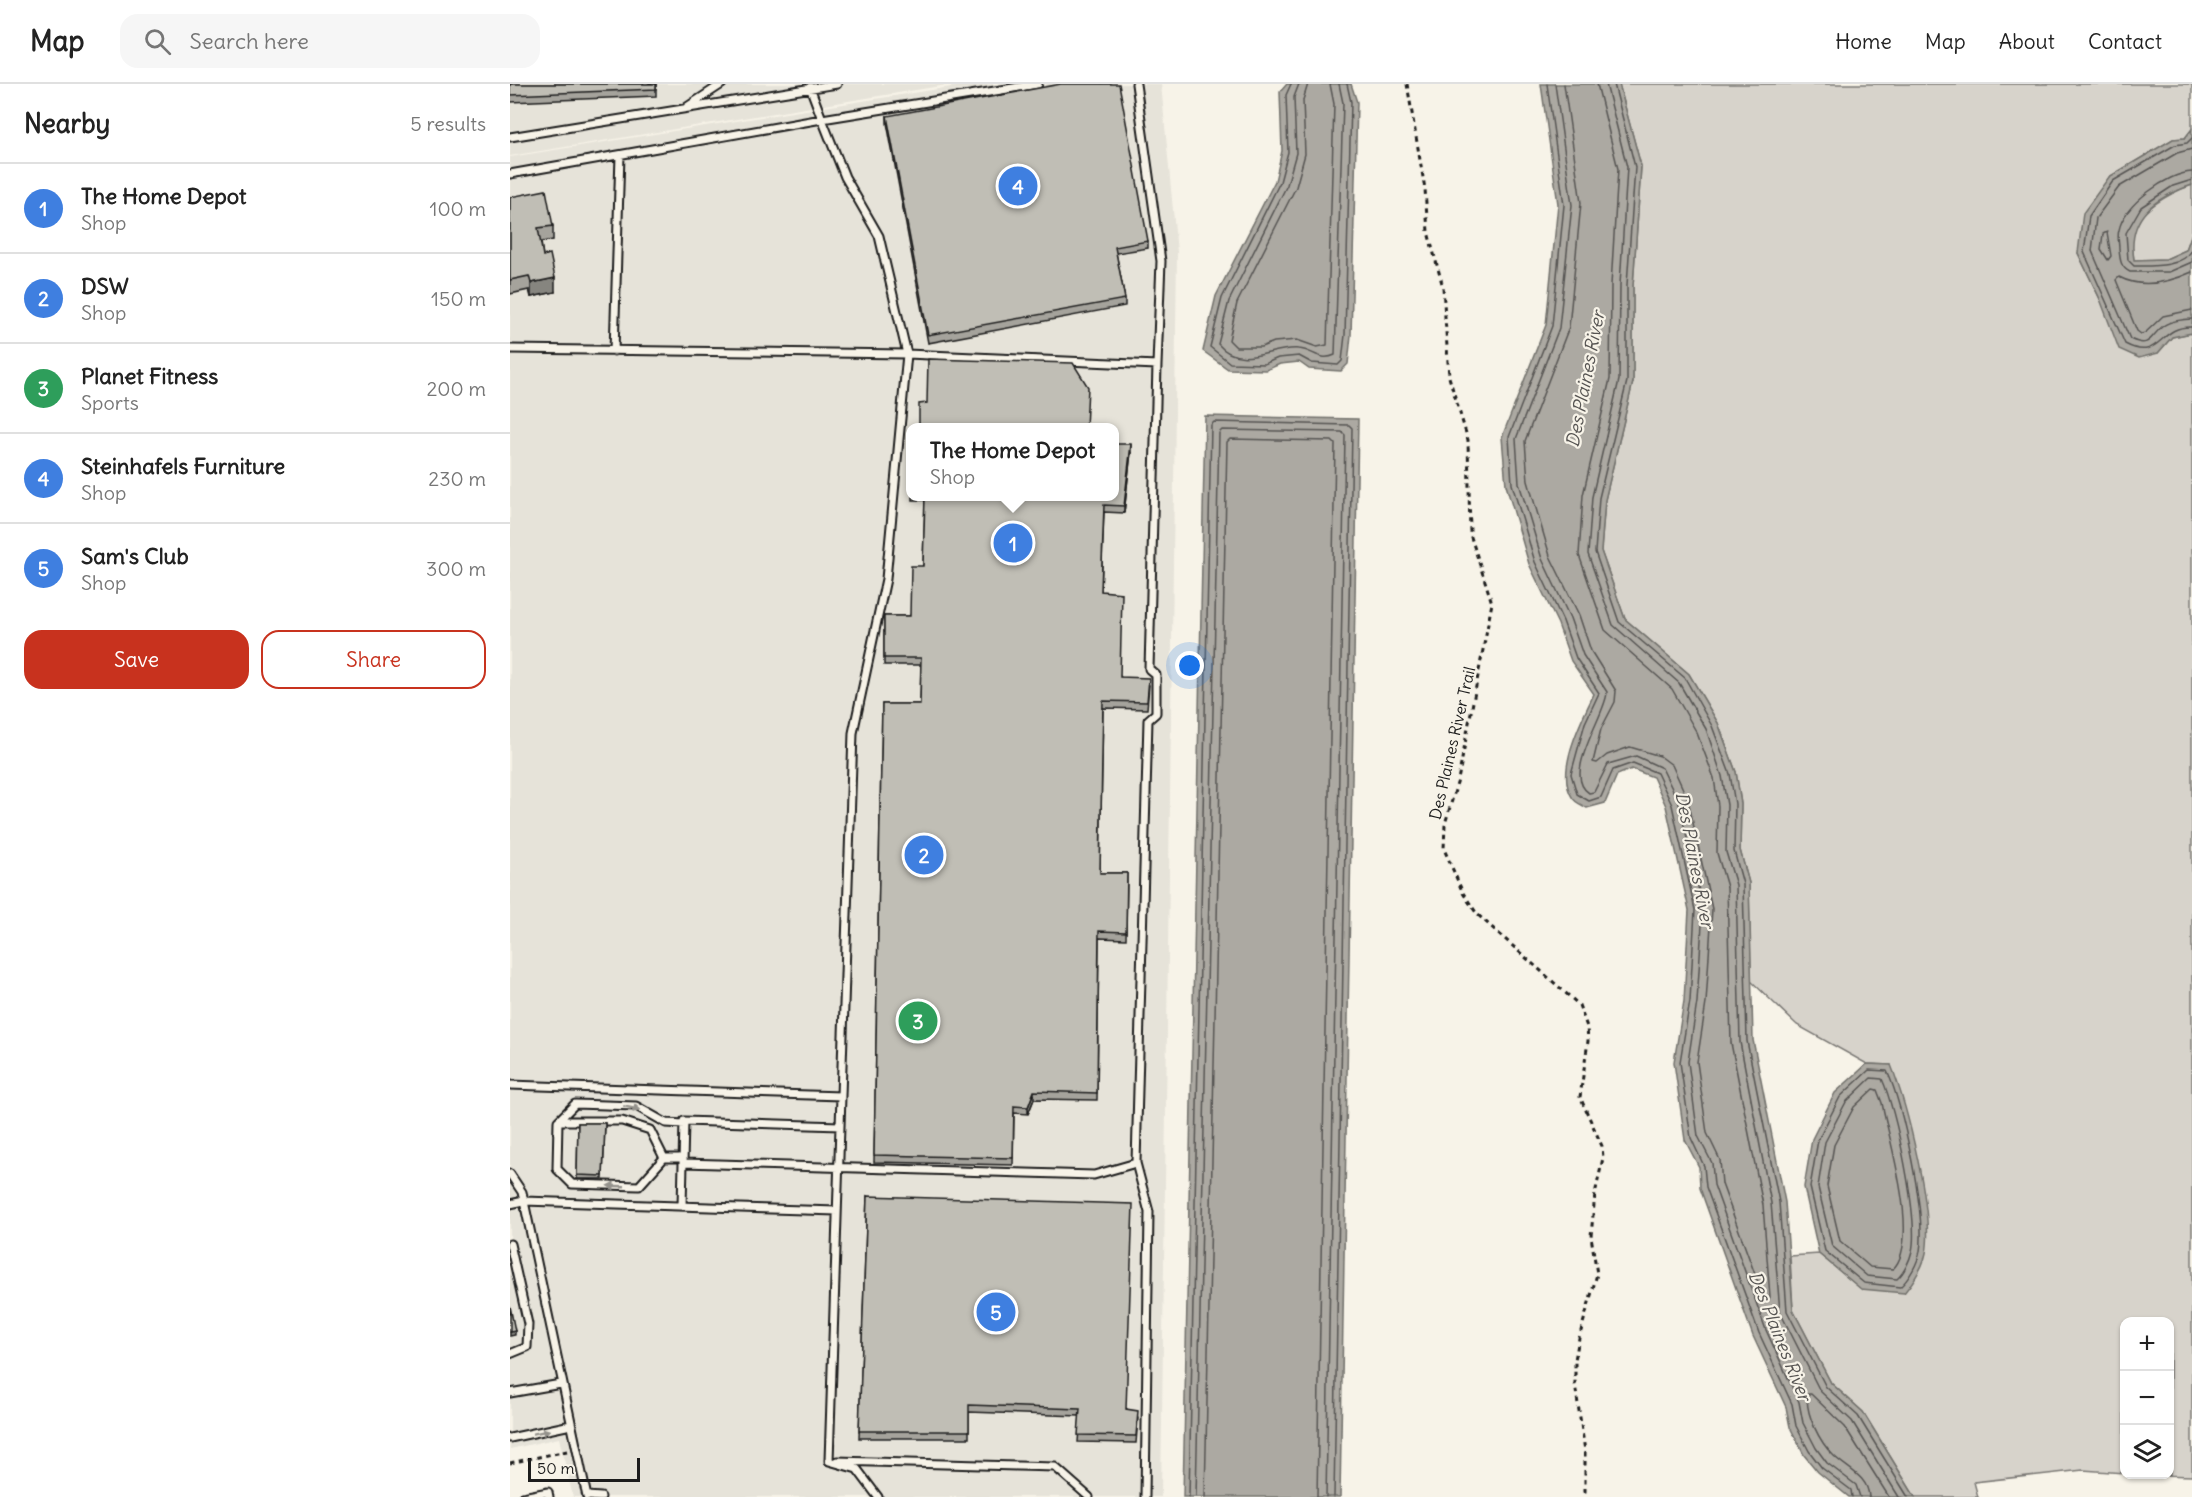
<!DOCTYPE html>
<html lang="en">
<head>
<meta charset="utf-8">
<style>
	:root { --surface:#fff; --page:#f6f6f6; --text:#222; --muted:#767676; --line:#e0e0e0; --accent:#c8321e }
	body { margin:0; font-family:Delius,sans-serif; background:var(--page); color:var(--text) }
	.controls { position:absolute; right:18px; bottom:18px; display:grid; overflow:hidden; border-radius:12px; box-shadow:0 2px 4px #0004 }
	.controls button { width:54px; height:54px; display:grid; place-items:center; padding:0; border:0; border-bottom:2px solid var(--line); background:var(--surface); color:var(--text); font:30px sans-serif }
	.scale { position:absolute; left:18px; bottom:15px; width:112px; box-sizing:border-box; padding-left:6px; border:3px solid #1c1c1c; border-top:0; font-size:16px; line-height:21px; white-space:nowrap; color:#1c1c1c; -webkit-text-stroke:4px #f7f3e8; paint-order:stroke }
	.you { position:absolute; left:680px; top:582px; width:21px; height:21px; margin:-15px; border:4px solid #fff; border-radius:50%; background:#1a73e8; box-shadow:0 0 0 9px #1a73e833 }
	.badge { display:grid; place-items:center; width:39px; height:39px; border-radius:50%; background:var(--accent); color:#fff; font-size:20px; font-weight:700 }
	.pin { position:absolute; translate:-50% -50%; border:3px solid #fff; box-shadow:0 2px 6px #0006 }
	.popup { position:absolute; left:396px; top:339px; width:213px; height:78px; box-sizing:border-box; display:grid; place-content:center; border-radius:12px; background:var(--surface); filter:drop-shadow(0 2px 4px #0005); font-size:20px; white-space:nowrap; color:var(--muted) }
	.popup b { font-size:22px; color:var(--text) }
	.popup::after { content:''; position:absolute; left:50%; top:100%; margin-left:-12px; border:12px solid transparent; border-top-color:var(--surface) }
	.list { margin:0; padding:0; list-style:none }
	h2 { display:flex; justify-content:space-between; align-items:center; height:78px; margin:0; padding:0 24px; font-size:26px }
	h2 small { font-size:20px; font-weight:400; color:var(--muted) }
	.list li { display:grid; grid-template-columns:39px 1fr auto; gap:18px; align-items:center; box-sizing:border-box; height:90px; padding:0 24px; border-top:2px solid var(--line) }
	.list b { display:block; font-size:22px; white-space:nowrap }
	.list p { margin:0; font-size:20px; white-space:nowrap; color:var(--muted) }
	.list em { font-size:20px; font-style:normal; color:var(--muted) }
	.actions { display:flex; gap:12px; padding:18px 24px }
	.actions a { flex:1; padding:14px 0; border:2px solid var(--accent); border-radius:18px; text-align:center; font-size:21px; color:var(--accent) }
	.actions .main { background:var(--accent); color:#fff }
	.icon { flex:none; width:33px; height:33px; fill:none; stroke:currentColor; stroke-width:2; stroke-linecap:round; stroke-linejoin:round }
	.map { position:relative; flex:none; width:1682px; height:1413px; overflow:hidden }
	header { display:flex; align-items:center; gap:36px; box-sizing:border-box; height:84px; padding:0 30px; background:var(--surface); border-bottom:2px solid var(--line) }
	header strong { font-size:28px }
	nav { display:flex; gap:33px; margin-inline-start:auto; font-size:21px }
	.search { width:420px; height:54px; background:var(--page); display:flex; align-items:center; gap:15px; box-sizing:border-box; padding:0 21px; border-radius:18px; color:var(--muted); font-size:22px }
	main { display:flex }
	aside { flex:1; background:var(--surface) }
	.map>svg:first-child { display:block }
</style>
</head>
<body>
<header>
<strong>Map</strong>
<div class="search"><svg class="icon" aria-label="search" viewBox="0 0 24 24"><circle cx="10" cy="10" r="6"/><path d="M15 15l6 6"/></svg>Search here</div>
<nav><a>Home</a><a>Map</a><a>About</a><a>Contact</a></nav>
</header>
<main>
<aside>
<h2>Nearby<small>5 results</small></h2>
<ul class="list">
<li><span class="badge" style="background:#3f7fe0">1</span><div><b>The Home Depot</b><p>Shop</p></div><em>100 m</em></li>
<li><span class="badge" style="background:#3f7fe0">2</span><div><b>DSW</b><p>Shop</p></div><em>150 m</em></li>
<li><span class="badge" style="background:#2e9e5b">3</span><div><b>Planet Fitness</b><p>Sports</p></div><em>200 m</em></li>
<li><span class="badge" style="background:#3f7fe0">4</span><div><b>Steinhafels Furniture</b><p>Shop</p></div><em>230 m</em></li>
<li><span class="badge" style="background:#3f7fe0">5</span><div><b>Sam's Club</b><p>Shop</p></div><em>300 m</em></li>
</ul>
<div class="actions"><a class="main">Save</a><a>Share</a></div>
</aside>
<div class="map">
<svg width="1682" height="1413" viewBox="0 0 1682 1413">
	<rect width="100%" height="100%" fill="#f7f3e8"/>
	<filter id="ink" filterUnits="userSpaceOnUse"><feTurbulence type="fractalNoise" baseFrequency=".0167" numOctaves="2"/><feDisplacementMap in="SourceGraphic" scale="12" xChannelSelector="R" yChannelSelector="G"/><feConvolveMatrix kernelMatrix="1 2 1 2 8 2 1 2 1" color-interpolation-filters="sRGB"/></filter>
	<g filter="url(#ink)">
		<path fill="#e6e3d9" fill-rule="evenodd" d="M0 0H443L0 72Z
			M460 0H651L667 168 651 1413H63L49 1354 0 1365V73ZM401 344H605V412H401Z"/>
		<path fill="#d7d3cb" stroke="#7a7874" stroke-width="1.5" d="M1109 0H1682V45L1675 54 1663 55 1599 93 1568 169 1590 215 1648 269 1662 253 1682 249V1392L1651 1391 1660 1390V1238H1614V1389L1573 1386 1464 1398 1468 1413H1405L1353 1328 1321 1299 1283 1226 1280 1172 1309 1170 1352 1205 1381 981 1357 980 1287 941 1241 897 1239 799 1230 766 1231 720 1226 688 1208 639 1179 590 1115 535 1091 467 1095 416 1123 298V202L1131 82Z
			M1682 101V149L1676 166 1656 175 1624 176C1623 168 1621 159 1622 152 1623 128 1662 108 1682 101Z"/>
		<path fill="#aca9a2" stroke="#72716c" stroke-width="1.5" d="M777 0H841L847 18 841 251 838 280 831 287 799 285 789 278 770 280 756 286 718 285 693 267 706 212 765 97 772 67 770 8Z
			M1031 0H1109L1131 82 1123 202V298L1095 416 1091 467 1115 535 1179 590 1208 639 1226 688 1231 720 1230 766 1239 799 1243 956 1275 1118 1283 1226 1321 1299 1353 1328 1405 1413H1339L1308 1388 1294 1371 1280 1343 1276 1323 1243 1252 1190 1104 1189 1083 1175 1056 1164 978 1174 917 1179 826 1156 722 1143 693 1122 685 1107 691 1095 719 1077 724C1072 721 1064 718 1062 713 1045 687 1072 635 1084 610L1061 577 1048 540 1019 480 996 401 992 353 1036 241 1048 120Z
			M1682 45V101C1644 114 1617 133 1624 176L1656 175 1676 166 1682 149V249L1662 253 1648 269 1629 274 1609 265 1590 215 1568 169 1573 129 1599 93 1663 55 1675 54Z
			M695 332 848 335 830 1413H673Z
			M1357 980 1381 981C1397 1021 1424 1128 1416 1169 1413 1184 1403 1198 1394 1209L1351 1205 1309 1170 1294 1103 1302 1055 1325 1009Z"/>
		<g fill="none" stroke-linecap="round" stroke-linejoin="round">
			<path stroke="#565452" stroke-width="1.5" d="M781 0 776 11 778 68 770 98 712 214 700 263 720 279 754 280 768 274 789 272 802 279 828 281 832 277 835 251 841 18 837 0
				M789 0 784 13 786 69 777 101 719 217 708 260C731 287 762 262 789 265 803 266 810 278 825 271L833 19 829 0
				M798 0 793 16 795 70 786 103 727 219 719 256 726 263H751L764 258 787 256 807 263 817 261 824 20 820 0
				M1037 0 1054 121 1042 242 999 353 1002 400 1025 478 1053 537 1066 574 1089 609 1075 639 1061 690 1067 710 1079 717 1091 713 1103 686 1123 679 1147 689 1162 721 1185 826 1180 917 1170 978 1181 1054 1194 1082 1196 1103 1249 1249 1282 1320 1286 1342 1299 1367 1312 1384 1341 1406 1342 1413
				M1045 0 1062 121 1049 244 1006 355 1009 399 1032 475 1060 534 1073 571 1097 608C1097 629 1051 691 1079 709L1084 708 1098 680 1126 672 1152 684 1169 719 1193 825 1187 918 1178 978 1188 1052 1202 1079 1204 1101 1256 1246 1289 1318 1293 1339 1306 1364 1317 1379 1346 1401 1350 1413
				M1054 0 1071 119 1059 243 1015 357 1018 397 1040 472 1069 531 1081 567 1106 607 1105 618 1091 645 1083 678 1087 679 1097 671 1120 663 1150 672 1162 681 1178 716 1202 825 1196 919 1187 978 1197 1049 1210 1076 1212 1100 1254 1215 1257 1217 1260 1213 1253 1121 1221 959 1217 803 1207 769 1208 722 1204 694 1187 649 1162 605 1095 546 1069 471 1073 411 1100 295 1101 201 1108 85 1087 0
				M1096 0 1117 83 1110 201 1109 296 1082 413 1078 470 1103 541 1169 599 1196 645 1212 692 1217 721 1216 768 1226 801 1230 958 1261 1119 1270 1228 1310 1307 1342 1337 1389 1413
				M1104 0 1125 83 1117 201V297L1089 414 1085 468 1109 538 1175 594 1202 642 1220 690 1225 720 1224 767 1233 800 1237 957 1269 1118 1277 1227 1316 1303 1348 1332 1398 1413
				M1682 54 1677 59 1665 61 1603 97 1579 132 1574 168 1615 260C1651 279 1648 241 1682 243
				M1682 65 1667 69 1609 103 1586 134 1582 167 1620 255C1641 265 1639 253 1653 242 1660 237 1674 235 1682 235
				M1682 88C1657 89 1614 121 1609 146 1607 152 1609 159 1609 165 1610 175 1610 183 1620 188H1659L1682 178
				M1682 96 1663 102 1631 123 1616 149 1618 176 1624 182C1641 182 1672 184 1682 166
				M1597 148 1601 172 1598 176 1591 165 1593 150Z
				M1682 188C1660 198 1632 205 1609 193L1606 196 1627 247 1631 250 1635 249 1653 232 1682 226
				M1359 986 1377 987C1393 1021 1416 1131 1410 1167 1408 1179 1399 1195 1390 1203L1354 1199 1315 1167 1300 1103 1308 1056 1330 1013Z
				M1361 994 1372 995C1386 1025 1409 1136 1402 1167 1400 1176 1394 1189 1387 1195L1357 1192 1322 1162 1308 1103 1315 1058 1336 1018Z
				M1363 1005 1367 1006 1372 1019C1379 1056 1411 1157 1383 1185L1360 1183 1330 1157 1317 1102 1324 1061 1344 1023Z
				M679 1413 701 341 704 338 839 341 842 344 824 1413
				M686 1413 709 349 712 346 832 348 835 351 816 1413
				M695 1413 717 358 720 355 822 357 825 360 807 1413
				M1359 1413C1358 1392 1337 1385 1324 1372 1310 1359 1294 1328 1298 1310H1301L1335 1343 1379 1413"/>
			<defs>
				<path id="lane" d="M300 3 312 35 528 0
					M177 23 212 0
					M0 53 327 0
					M0 90 312 35 335 93 369 152 397 270 376 495 343 649 331 1012 0 1001
					M0 265 397 270 647 281 651 177 626 0
					M104 267 110 71
					M331 1012 319 1377 347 1385 368 1413
					M48 1037H112L140 1046 154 1074
					M173 1074H154L129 1102 62 1100 47 1085 48 1037 65 1020 126 1022 156 1039 174 1040
					M173 1079 584 1091 626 1079 638 636 646 629V591L639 585 647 281
					M626 1079 639 1128 635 1413
					M0 1090 12 1108 77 1413
					M0 1120 14 1117 327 1127
					M172 1122 174 1037 330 1042
					M0 1160 18 1240 17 1263 0 1270
					M0 1309 51 1300
					M0 1354 61 1341
					M327 1377 545 1383 579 1413
					M77 1412 91 1413
					M13 1413 38 1408 39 1413"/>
			</defs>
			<use href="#lane" stroke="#1c1c1c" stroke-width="11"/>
			<path stroke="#1c1c1c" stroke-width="3" stroke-dasharray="4.5 4.5" stroke-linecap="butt" d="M897 0 915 105 918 148 933 203 939 293 958 356 960 450 982 519 948 696 935 740 934 765 953 809 967 830 1069 921 1077 943 1078 957 1070 1013 1092 1062 1093 1074 1085 1110 1081 1152 1087 1190 1069 1254 1065 1276V1300L1075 1367V1413
				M0 1379 57 1367"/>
			<use href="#lane" stroke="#f7f3e8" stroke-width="7"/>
		</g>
		<path fill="#a5a39c" stroke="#1c1c1c" stroke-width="1.5" d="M0 0H146V12L0 18Z
			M377 32 638 157V164L606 169 615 215V222L418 259 377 39Z
			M0 113 43 142V156L31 158 33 172 45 208 21 213 19 206 0 210Z
			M621 368 614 429 594 428 591 507 610 593 639 601 637 625 593 624 590 789H617L616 855 589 854 587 1016 524 1015 518 1030 504 1029 503 1081 364 1078 372 620H410L411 581H374V532H400L413 482 415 416H403V412H605Z
			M68 1039H95L93 1095H67Z
			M357 1112 628 1334 626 1359 568 1358 570 1332 459 1328V1354H349Z"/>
		<path fill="#86857f" stroke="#1c1c1c" stroke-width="1.5" d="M45 194V208L21 213V199Z
			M621 360V368L614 429V422Z
			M524 1007V1015L518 1030V1023Z
			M5 1247V1251L0 1252V1248Z"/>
		<path fill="#c0beb5" stroke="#1c1c1c" stroke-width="1.5" d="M0 0H146V5L0 11Z
			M551 0H609L638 157 605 163 615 215 418 251 377 32Z
			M36 106 43 142 28 144 33 172 40 170 45 194 21 199 19 192 0 196V113Z
			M418 275 563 279 578 303 576 344H409V320L417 319Z
			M605 360H621L614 422 594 421 591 507 612 509 610 593 639 594 637 618 593 617 590 789H617L616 848 589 847 587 1009 524 1007 518 1023 504 1022 503 1074 364 1071 372 620H410L411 574H374V532H400L401 482H413L415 412H605Z
			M68 1039H95L93 1092 67 1091Z
			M357 1112 623 1120 616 1325 628 1327 626 1352 568 1351 570 1325 459 1321V1347H349Z
			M0 1222 5 1247 0 1248Z"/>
		<defs><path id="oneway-solid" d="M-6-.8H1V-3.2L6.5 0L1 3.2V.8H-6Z" transform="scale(1.5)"/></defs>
		<g fill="#94928c">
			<use href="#oneway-solid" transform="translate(122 1024) rotate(12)"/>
			<use href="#oneway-solid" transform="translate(106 1102) rotate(-178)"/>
			<use href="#oneway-solid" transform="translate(31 1348) rotate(-12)"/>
		</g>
	</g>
	<g text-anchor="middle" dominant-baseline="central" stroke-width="4.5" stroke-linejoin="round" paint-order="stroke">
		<g font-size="16" fill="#1c1c1c" stroke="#f7f3e8">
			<text transform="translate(942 659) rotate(-77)">Des Plaines River Trail</text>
		</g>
		<g font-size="18" font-style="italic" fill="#565452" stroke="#f7f3e8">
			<text transform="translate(1075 295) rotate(-79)">Des Plaines River</text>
			<text transform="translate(1185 776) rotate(79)">Des Plaines River</text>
			<text transform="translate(1270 1252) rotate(68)">Des Plaines River</text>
		</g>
	</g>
</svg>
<div class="controls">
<button>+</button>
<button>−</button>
<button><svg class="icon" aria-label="layers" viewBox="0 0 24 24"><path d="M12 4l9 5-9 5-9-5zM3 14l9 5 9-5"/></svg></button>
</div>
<div class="scale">50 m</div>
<div class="you"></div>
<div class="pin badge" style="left:503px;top:459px;background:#3f7fe0">1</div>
<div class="popup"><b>The Home Depot</b>Shop</div>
<div class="pin badge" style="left:414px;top:771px;background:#3f7fe0">2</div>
<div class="pin badge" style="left:408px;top:937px;background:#2e9e5b">3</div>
<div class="pin badge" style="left:508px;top:102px;background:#3f7fe0">4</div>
<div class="pin badge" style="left:486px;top:1228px;background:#3f7fe0">5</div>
</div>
</main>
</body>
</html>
